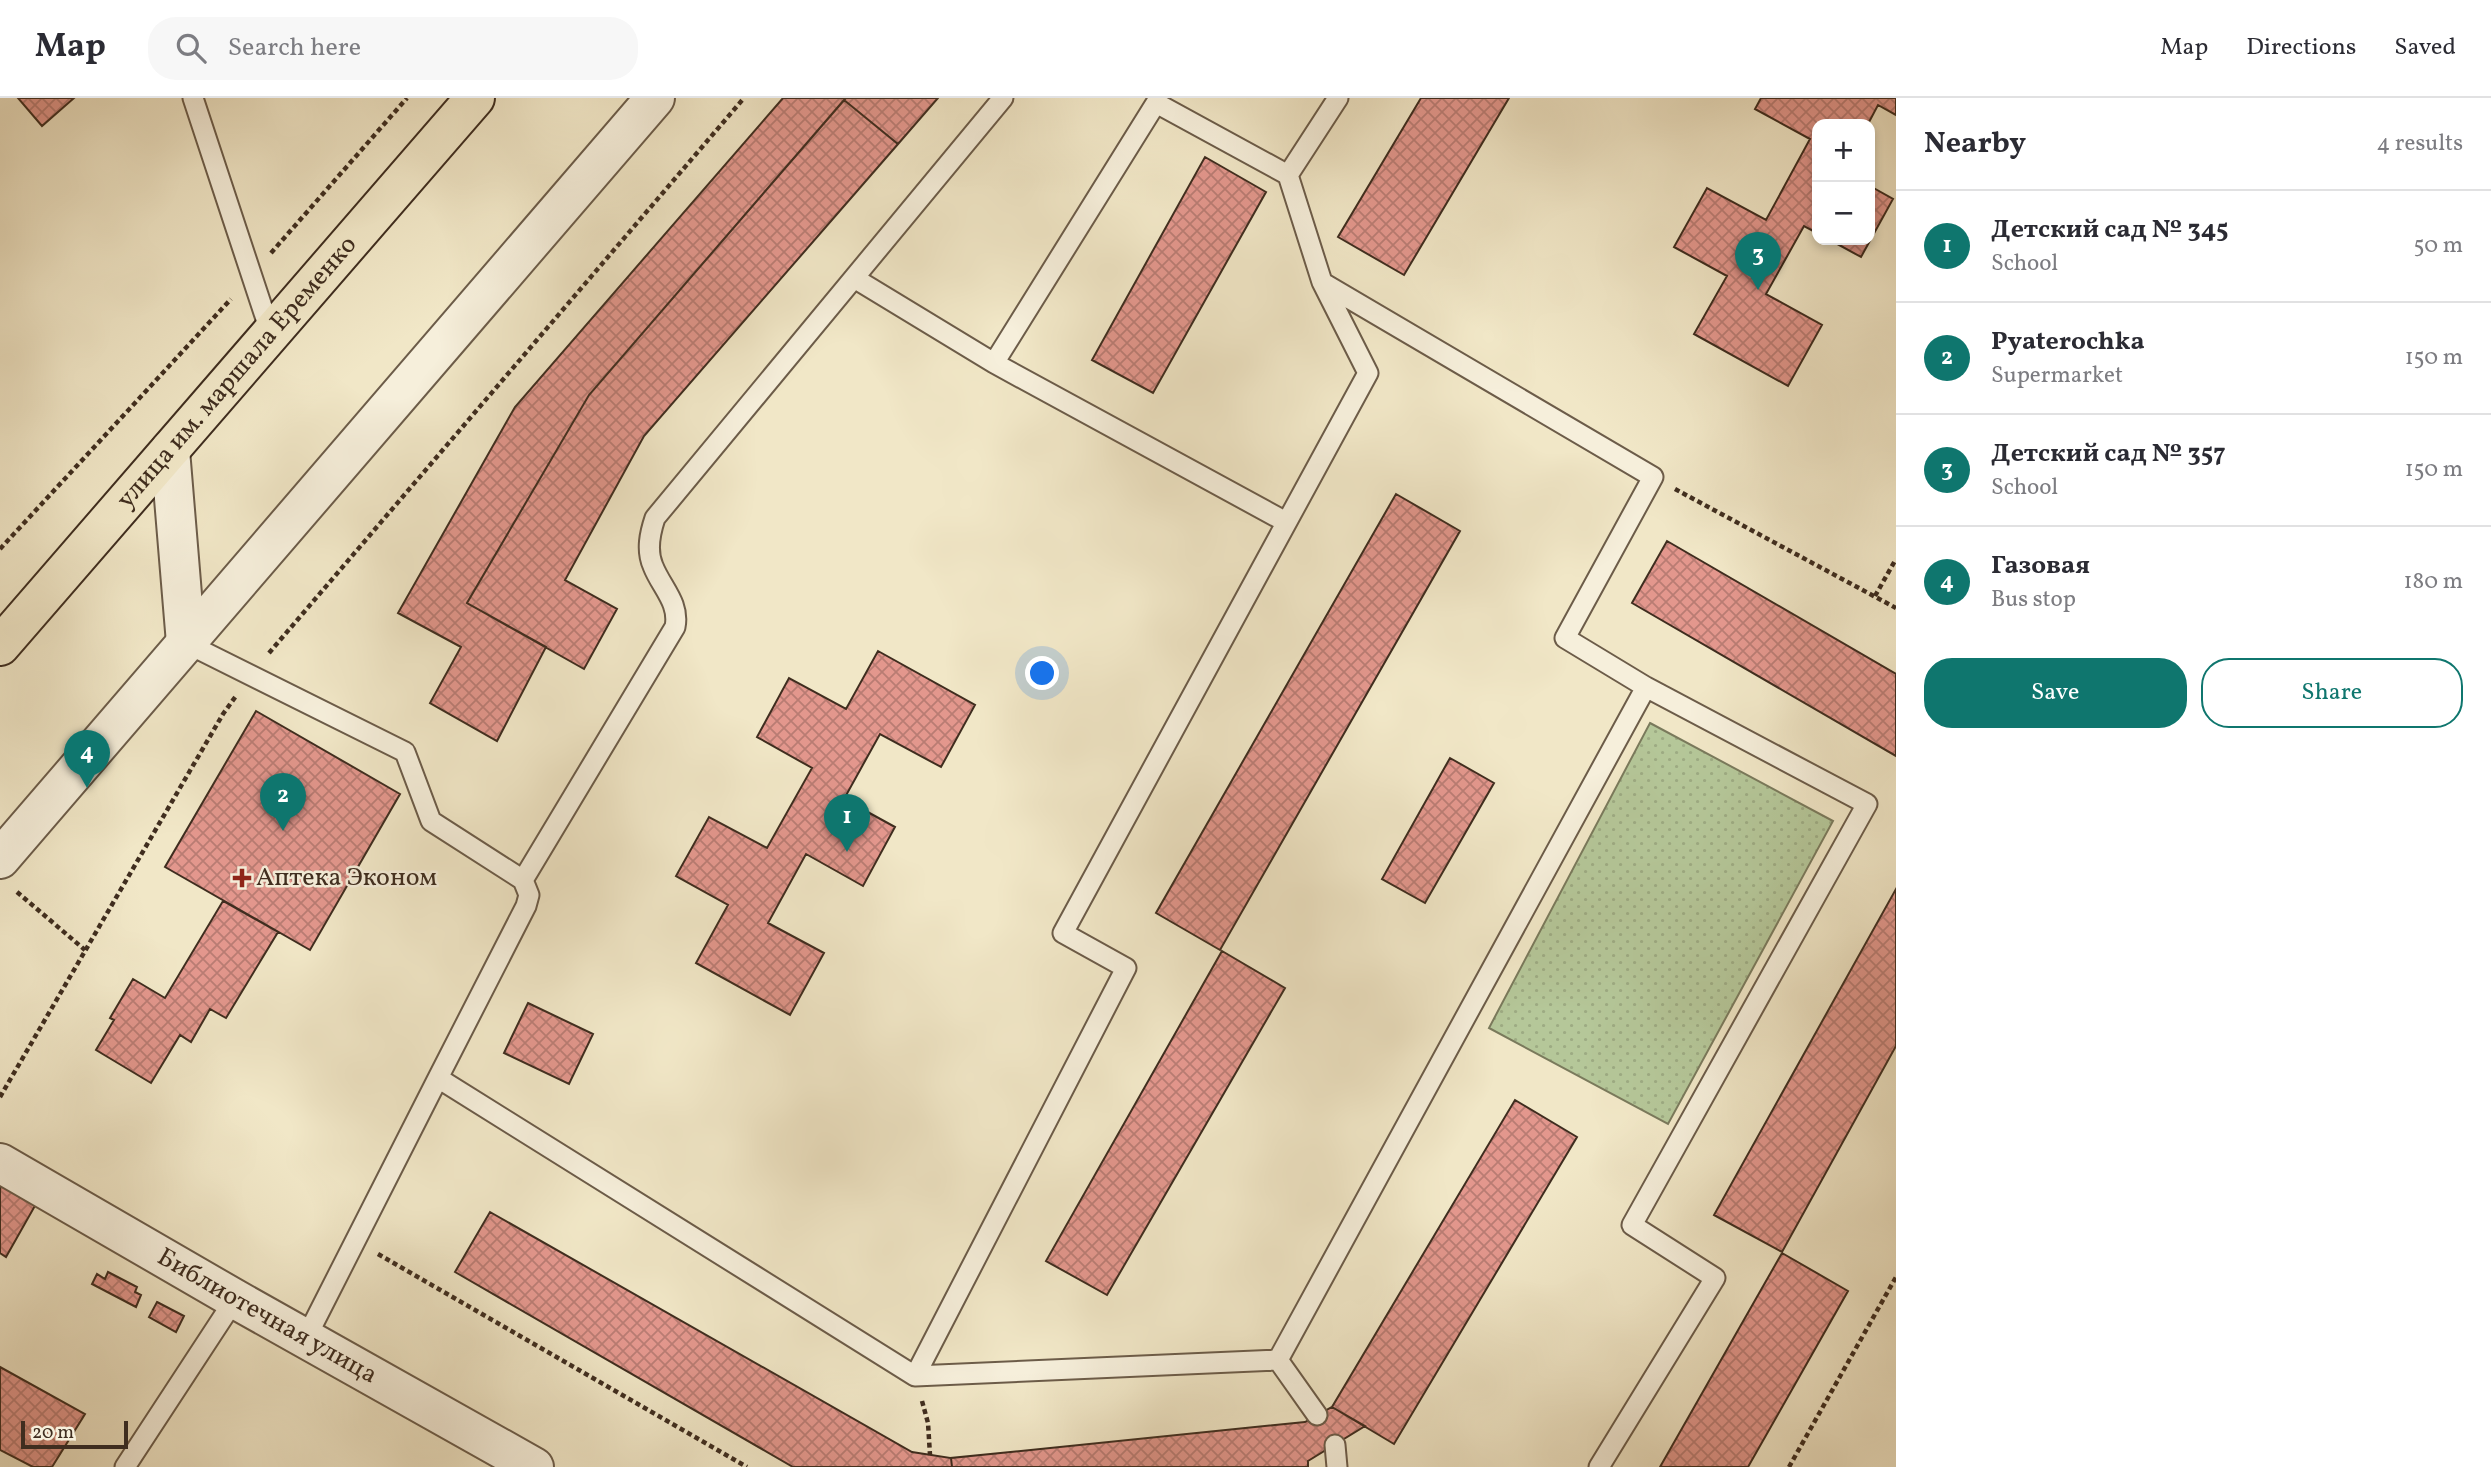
<!DOCTYPE html>
<html lang="en">
<head>
<meta charset="utf-8">
<style>
	:root { --surface:#fff; --page:#f7f7f7; --text:#2b2b33; --muted:#7c7c81; --line:#e1e1e2; --accent:#0f766e }
	body { margin:0; font-family:Vollkorn,serif; background:var(--page); color:var(--text) }
	.controls { position:absolute; right:21px; top:21px; display:grid; overflow:hidden; border-radius:14px; box-shadow:0 4px 10px #0003 }
	.controls button { width:63px; height:63px; display:grid; place-items:center; padding:0; border:0; border-bottom:2px solid var(--line); background:var(--surface); color:var(--text); font:35px sans-serif }
	.scale { position:absolute; left:21px; bottom:18px; width:107px; box-sizing:border-box; padding-left:7px; border:4px solid #3f2d1f; border-top:0; font-size:19px; line-height:24px; white-space:nowrap; color:#3f2d1f; -webkit-text-stroke:5px #f6efdb; paint-order:stroke }
	.you { position:absolute; left:1043px; top:576px; width:24px; height:24px; margin:-18px; border:5px solid #fff; border-radius:50%; background:#1a73e8; box-shadow:0 0 0 10px #1a73e833 }
	.badge { display:grid; place-items:center; width:46px; height:46px; border-radius:50%; background:var(--accent); color:#fff; font-size:23px; font-weight:700 }
	.pin { position:absolute; translate:-50% -58px; filter:drop-shadow(0 2px 4px #0008) }
	.pin::after { content:''; position:absolute; top:37px; width:24px; height:21px; background:inherit; clip-path:polygon(0 0,100% 0,50% 100%) }
	.list { margin:0; padding:0; list-style:none }
	h2 { display:flex; justify-content:space-between; align-items:center; height:91px; margin:0; padding:0 28px; font-size:30px }
	h2 small { font-size:23px; font-weight:400; color:var(--muted) }
	.list li { display:grid; grid-template-columns:46px 1fr auto; gap:21px; align-items:center; box-sizing:border-box; height:112px; padding:0 28px; border-top:2px solid var(--line) }
	.list b { display:block; font-size:26px; white-space:nowrap }
	.list p { margin:0; font-size:23px; white-space:nowrap; color:var(--muted) }
	.list em { font-size:23px; font-style:normal; color:var(--muted) }
	.actions { display:flex; gap:14px; padding:21px 28px }
	.actions a { flex:1; padding:16px 0; border:2px solid var(--accent); border-radius:28px; text-align:center; font-size:24px; color:var(--accent) }
	.actions .main { background:var(--accent); color:#fff }
	.icon { flex:none; width:38px; height:38px; fill:none; stroke:currentColor; stroke-width:2; stroke-linecap:round; stroke-linejoin:round }
	.map { position:relative; flex:none; width:1896px; height:1369px; overflow:hidden }
	header { display:flex; align-items:center; gap:42px; box-sizing:border-box; height:98px; padding:0 35px; background:var(--surface); border-bottom:2px solid var(--line) }
	header strong { font-size:33px }
	nav { display:flex; gap:38px; margin-inline-start:auto; font-size:24px }
	.search { width:490px; height:63px; background:var(--page); display:flex; align-items:center; gap:18px; box-sizing:border-box; padding:0 24px; border-radius:28px; color:var(--muted); font-size:26px }
	main { display:flex }
	aside { flex:1; background:var(--surface) }
	.map>svg:first-child { display:block }
</style>
</head>
<body>
<header>
<strong>Map</strong>
<div class="search"><svg class="icon" aria-label="search" viewBox="0 0 24 24"><circle cx="10" cy="10" r="6"/><path d="M15 15l6 6"/></svg>Search here</div>
<nav><a>Map</a><a>Directions</a><a>Saved</a></nav>
</header>
<main>
<div class="map">
<svg width="1896" height="1369" viewBox="0 0 1896 1369">
	<defs>
		<pattern id="grass-dots" width="8" height="8" patternUnits="userSpaceOnUse" patternTransform="scale(1.75)"><rect width="8" height="8" fill="#b5c799"/><path d="M2 2h.1M6 6h.1" fill="none" stroke="#9dab83" stroke-width="1.8" stroke-linecap="round"/></pattern>
		<pattern id="building-cross-hatch" width="8" height="8" patternUnits="userSpaceOnUse" patternTransform="scale(1.75)"><rect width="8" height="8" fill="#e3978d"/><path d="M0 0l8 8M0 8l8-8" fill="none" stroke="#b97c73"/></pattern>
	</defs>
	<rect width="100%" height="100%" fill="#f1e7c7"/>
	<filter id="stains"><feTurbulence type="fractalNoise" baseFrequency=".00286" numOctaves="4"/><feColorMatrix values="0 0 0 0 .2 0 0 0 0 .09 0 0 0 0 .02 0 0 0 .5 -.17"/></filter>
	<radialGradient id="worn" r=".72"><stop offset=".6" stop-color="#630" stop-opacity="0"/><stop offset="1" stop-color="#630" stop-opacity=".3"/></radialGradient>
	<path fill="url(#grass-dots)" stroke="#7a7a5c" stroke-width="2" d="M1650 625 1833 723 1668 1026 1489 930Z"/>
	<path fill="url(#building-cross-hatch)" stroke="#3f2d1f" stroke-width="2" d="M18 0H74L42 28Z
		M783 0H846L589 297 467 505 546 549 497 643 430 605 461 549 398 515 515 309Z
		M846 0H938L898 46 844 2Z
		M1421 0H1509L1404 177 1338 139Z
		M1761 0H1896V17L1878 7 1868 26H1817V135L1804 128 1766 196 1822 227 1788 288 1694 236 1727 178 1674 149 1707 90 1766 122 1810 41 1755 11Z
		M844 2 898 46 644 338 565 482 617 511 584 571 467 505 589 297Z
		M1205 59 1266 94 1153 295 1092 262Z
		M1870 88 1893 101 1861 159 1830 142H1870Z
		M1396 396 1460 433 1220 852 1156 815Z
		M1667 443 1896 576V658L1632 505Z
		M878 553 975 607 941 669 880 636 844 701 895 729 863 788 806 756 768 825 824 855 790 917 696 865 728 807 676 778 709 719 767 750 812 670 757 639 789 580 846 611Z
		M256 613 400 696 310 852 165 769Z
		M1450 660 1494 685 1425 805 1382 781Z
		M1896 791V948L1782 1154 1714 1117Z
		M223 803 278 834 226 920 210 911 191 944 180 937 151 985 96 952 114 922 110 920 133 881 165 900Z
		M1222 853 1285 890 1107 1197 1046 1163Z
		M528 905 593 936 569 986 504 955Z
		M1515 1002 1577 1039 1394 1346 1332 1309Z
		M0 1086 36 1106 6 1159 0 1155Z
		M490 1114 912 1354 951 1360 952 1369H793L455 1174Z
		M1782 1155 1848 1193 1748 1369H1660Z
		M108 1174 137 1189 135 1194 141 1197 136 1209 92 1186 97 1176 105 1181Z
		M157 1204 184 1218 176 1234 149 1219Z
		M0 1269 85 1316 52 1369H33L0 1352Z
		M1332 1309 1365 1328 1308 1363V1369H952L951 1360 1305 1324Z"/>
	<g fill="none" stroke-linecap="round" stroke-linejoin="round">
		<defs>
			<path id="service" d="M193 0 271 236
				M854 180 994 265 1286 424
				M994 265 1156 5 1288 77
				M186 545 405 654 431 723 523 782 529 797 526 808 438 980
				M523 782 675 529C680 505 661 489 653 468 646 452 650 435 655 420L1003 0
				M306 1240 438 980 915 1278 1126 870 1063 835 1368 275 1322 184 1288 77 1338 0
				M1278 1262 1317 1317
				M915 1278 1278 1262 1646 589 1565 540 1653 379 1323 185
				M1335 1347 1337 1369
				M125 1369 235 1201
				M1599 1369 1715 1180 1632 1127 1867 706 1646 589"/>
			<g id="minor">
				<path d="M170 352 186 545"/>
				<path d="M0 761 655 0"/>
				<path id="s1" d="M0 1065 235 1201 534 1369"/>
			</g>
			<g id="trunk">
				<path id="s2" d="M0 548 475 0"/>
			</g>
		</defs>
		<use href="#service" stroke="#6c5c49" stroke-width="23"/>
		<use href="#minor" stroke="#6c5c49" stroke-width="42"/>
		<use href="#trunk" stroke="#3f2d1f" stroke-width="42"/>
		<path stroke="#3f2d1f" stroke-width="4.5" stroke-dasharray="5 3.5" stroke-linecap="butt" d="M271 155 407 0
			M1675 391 1896 510
			M0 451 231 201
			M1875 498 1896 461
			M269 555 744 0
			M17 794 85 852
			M0 999 223 616 236 598
			M378 1156 747 1369
			M922 1303 928 1325 930 1357
			M1789 1369 1896 1179"/>
		<use href="#service" stroke="#f6efdb" stroke-width="19"/>
		<use href="#minor" stroke="#f6efdb" stroke-width="38"/>
		<use href="#trunk" stroke="#f1e7c7" stroke-width="38"/>
	</g>
	<path fill="#8f2418" stroke="#f6efdb" stroke-width="2.5" d="M238.5 769.5h7v7h7v7h-7v7h-7v-7h-7v-7h7z"/>
	<g text-anchor="middle" dominant-baseline="central" stroke-width="5" stroke-linejoin="round" paint-order="stroke">
		<g font-size="26" fill="#3f2d1f" stroke="#f6efdb">
			<text stroke="none"><textPath href="#s2" startOffset="362">улица им. маршала Еременко</textPath></text>
			<text stroke="none"><textPath href="#s1" startOffset="308">Библиотечная улица</textPath></text>
		</g>
		<g font-size="26" fill="#3f2d1f" stroke="#f6efdb" text-anchor="start">
			<text x="256" y="780">Аптека Эконом</text>
		</g>
	</g>
	<rect width="100%" height="100%" filter="url(#stains)"/>
	<rect width="100%" height="100%" fill="url(#worn)"/>
</svg>
<div class="controls">
<button>+</button>
<button>−</button>
</div>
<div class="scale">20 m</div>
<div class="you"></div>
<div class="pin badge" style="left:847px;top:754px">1</div>
<div class="pin badge" style="left:283px;top:733px">2</div>
<div class="pin badge" style="left:1758px;top:192px">3</div>
<div class="pin badge" style="left:87px;top:690px">4</div>
</div>
<aside>
<h2>Nearby<small>4 results</small></h2>
<ul class="list">
<li><span class="badge">1</span><div><b>Детский сад № 345</b><p>School</p></div><em>50 m</em></li>
<li><span class="badge">2</span><div><b>Pyaterochka</b><p>Supermarket</p></div><em>150 m</em></li>
<li><span class="badge">3</span><div><b>Детский сад № 357</b><p>School</p></div><em>150 m</em></li>
<li><span class="badge">4</span><div><b>Газовая</b><p>Bus stop</p></div><em>180 m</em></li>
</ul>
<div class="actions"><a class="main">Save</a><a>Share</a></div>
</aside>
</main>
</body>
</html>
